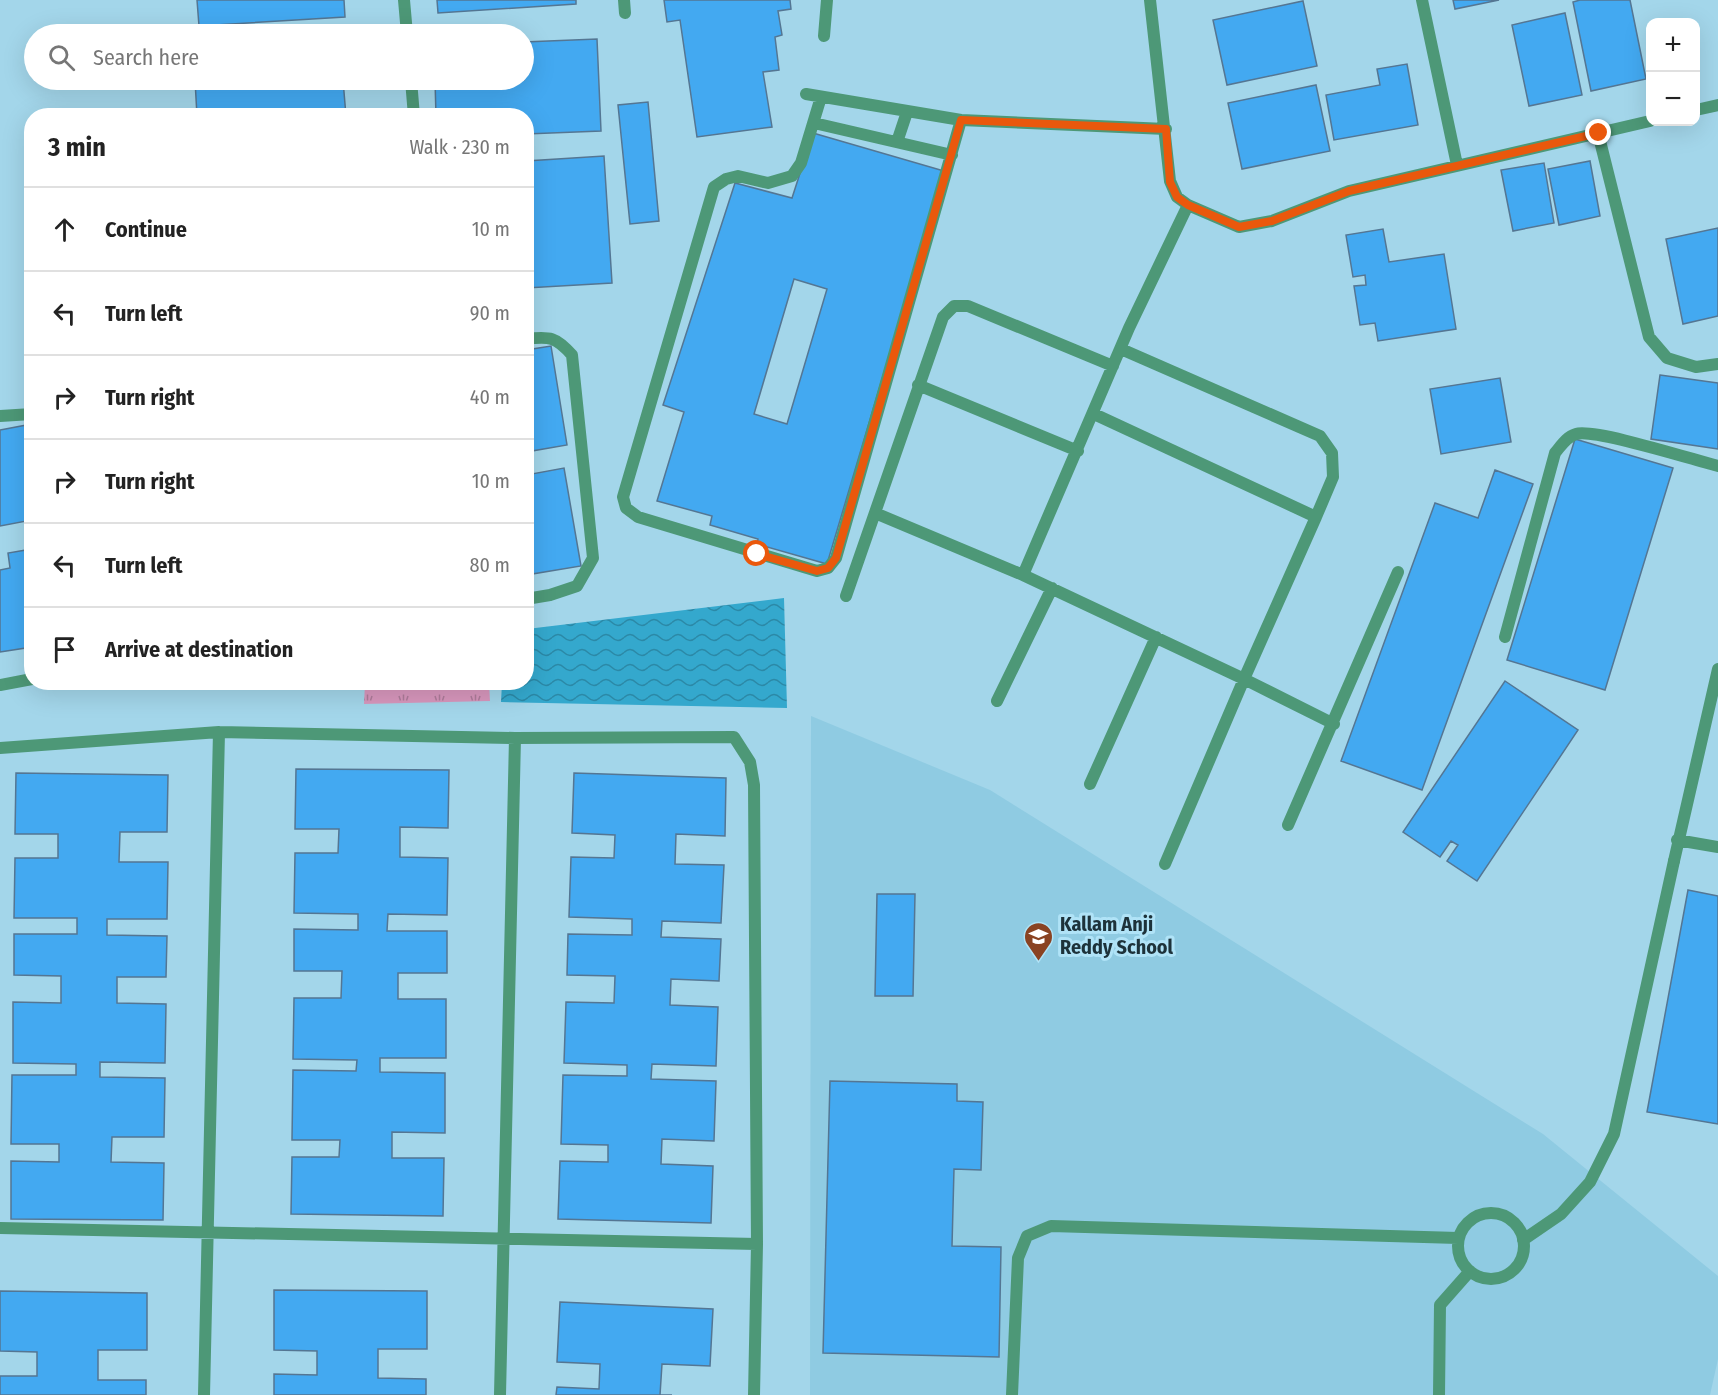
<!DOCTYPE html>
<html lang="en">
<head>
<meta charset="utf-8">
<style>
	:root { --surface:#fff; --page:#f6f6f6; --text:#222; --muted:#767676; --line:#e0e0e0 }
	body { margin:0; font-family:"Fira Sans Condensed",sans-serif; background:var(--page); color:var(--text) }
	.controls { position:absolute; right:18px; top:18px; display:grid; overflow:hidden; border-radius:12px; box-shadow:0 6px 24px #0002 }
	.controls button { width:54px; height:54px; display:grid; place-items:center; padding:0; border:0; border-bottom:2px solid var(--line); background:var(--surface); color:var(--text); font:30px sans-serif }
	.stop { position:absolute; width:18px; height:18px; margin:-14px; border:4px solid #ea580c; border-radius:50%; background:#fff }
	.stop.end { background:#ea580c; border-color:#fff; box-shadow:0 2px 6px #0008 }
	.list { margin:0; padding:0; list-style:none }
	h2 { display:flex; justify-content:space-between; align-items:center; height:78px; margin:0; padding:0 24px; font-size:26px }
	h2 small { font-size:20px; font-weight:400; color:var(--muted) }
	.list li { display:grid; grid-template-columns:39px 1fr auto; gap:18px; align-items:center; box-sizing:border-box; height:84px; padding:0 24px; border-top:2px solid var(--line) }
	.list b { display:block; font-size:22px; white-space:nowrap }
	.list em { font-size:20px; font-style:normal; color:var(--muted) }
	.icon { flex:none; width:33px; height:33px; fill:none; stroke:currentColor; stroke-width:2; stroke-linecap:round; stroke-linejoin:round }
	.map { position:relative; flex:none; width:1718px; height:1395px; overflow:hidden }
	.search { position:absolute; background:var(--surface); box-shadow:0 6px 24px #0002; left:24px; top:24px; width:510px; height:66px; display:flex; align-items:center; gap:15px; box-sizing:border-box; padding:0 21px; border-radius:33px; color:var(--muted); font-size:22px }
	.panel { position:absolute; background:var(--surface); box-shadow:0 6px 24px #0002; left:24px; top:108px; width:510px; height:582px; border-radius:24px }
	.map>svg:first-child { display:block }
</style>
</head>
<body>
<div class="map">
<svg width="1718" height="1395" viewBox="0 0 1718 1395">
	<defs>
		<pattern id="grass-tufts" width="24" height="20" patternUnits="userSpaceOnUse" patternTransform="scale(1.5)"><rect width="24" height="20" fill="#d897bd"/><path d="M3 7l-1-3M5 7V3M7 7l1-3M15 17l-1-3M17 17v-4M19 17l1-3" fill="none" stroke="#af7c9b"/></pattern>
		<pattern id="water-waves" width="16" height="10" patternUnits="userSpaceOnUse" patternTransform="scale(1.5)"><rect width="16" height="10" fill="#34a8cd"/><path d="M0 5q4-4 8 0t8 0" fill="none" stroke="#2b89a7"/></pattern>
	</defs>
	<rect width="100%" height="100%" fill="#a3d6ea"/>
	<path fill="#8fcbe2" d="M811 716 990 790 1543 1134 1718 1276V1359L1710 1395H810Z"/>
	<path fill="url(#grass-tufts)" d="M365 683H489L490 701 364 704Z"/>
	<path fill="url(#water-waves)" d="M784 598 787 708 501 702 502 683 526 682 527 629Z"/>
	<path fill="#43a9f1" stroke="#547693" stroke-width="1.5" fill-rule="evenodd" d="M197 0H344L345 17 199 26Z
		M437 0H576V4L438 13Z
		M664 0H790L791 9 778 11 782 35 775 37 779 70 763 72 772 127 697 137 680 20 667 22Z
		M1453 0H1499L1455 9Z
		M1580 0H1630L1646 79 1591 91 1573 2Z
		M1303 1 1317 66 1227 85 1213 20Z
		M1565 13 1582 95 1529 106 1512 25Z
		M597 39 601 131 526 134V116H436L435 80H524V42Z
		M1407 64 1418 125 1334 140 1326 95 1380 85 1377 69Z
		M195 80H343L346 116H197Z
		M1316 85 1330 151 1242 169 1228 103Z
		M648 102 659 221 630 224 618 105Z
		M813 133 944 171 827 564 757 544 758 539 710 525 712 516 657 501 684 412 663 405 735 183 792 198ZM794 279 827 289 787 424 754 414Z
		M604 156 612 283 526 288V161Z
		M1590 161 1600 216 1559 225 1548 169Z
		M1544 163 1554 223 1513 231 1501 170Z
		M1718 228V316L1683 324 1666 239Z
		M1383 229 1389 262 1444 254 1456 329 1378 341 1375 323 1360 325 1354 286 1366 285 1365 275 1353 277 1346 235Z
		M551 346 567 445 526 452V350Z
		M1660 375 1718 383V449L1651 439Z
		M1500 378 1511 442 1441 454 1430 389Z
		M32 424V520L0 526V430Z
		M1575 439 1673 468 1605 690 1507 660Z
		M564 468 581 566 526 575V475Z
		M1495 470 1533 484 1422 790 1341 761 1435 503 1478 518Z
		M32 549V647L0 652V570L10 568 8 553Z
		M1505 681 1578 730 1477 881 1447 861 1458 845 1451 841 1440 857 1403 832Z
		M296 769 449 770 448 828 400 827V857L448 858 447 915 388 914 387 931H447V973H398V999H446V1058H380V1072L445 1073V1133L392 1132V1158H444L443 1216 291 1214 292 1157H339L340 1140H292L293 1070 356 1071 357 1060 293 1059 294 998H341L342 971H294V929L358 930V914L294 913 295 853H338L339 829H295Z
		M16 773 168 775 167 832H120L119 862H168L167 919H107V935L167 936 166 977H117V1003L166 1004 165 1063 100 1062V1077L165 1078 164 1137H112L111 1162 164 1163 163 1220 11 1219V1161L59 1162V1144H11L12 1075H76V1064L13 1063V1002L61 1003V976L14 975V934H77V918H14L15 858H58V834H15Z
		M574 773 726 778 725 836 676 834 675 864 724 865 721 923 662 921 661 937 721 939 719 981 671 979 670 1005 718 1007 716 1066 652 1064 651 1079 716 1081 714 1141 662 1139 661 1164 713 1166 711 1223 558 1219 560 1161 608 1162V1145L561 1144 563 1075 627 1076V1065L564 1063 566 1002 614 1003 615 976 567 975 568 934 632 935V919L569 917 571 857 614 858 615 835 572 833Z
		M1688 890 1718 896V1124L1647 1112Z
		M877 894H915L913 996H875Z
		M830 1081 957 1084V1101L983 1102 981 1170 954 1169 952 1246 1001 1247 999 1357 823 1353Z
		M274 1290 427 1291V1349H378V1378L426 1379V1395H274V1374L317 1375V1351L274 1350Z
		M0 1291 147 1293V1350H98V1380H146V1395H0V1376H37V1352L0 1351Z
		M560 1302 713 1309 710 1366 662 1364 660 1395H672H556L557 1387 599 1389 600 1364 557 1362Z"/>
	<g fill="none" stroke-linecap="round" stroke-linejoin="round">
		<path stroke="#4d9877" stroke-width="12" d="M1458 1246a33 33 0 1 1 66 0a33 33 0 1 1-66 0Z
			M1523 1240 1561 1214 1590 1182 1614 1134 1674 861
			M1012 1395 1018 1258 1027 1236 1051 1226 1458 1238
			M1439 1395 1440 1305 1470 1271"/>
		<path stroke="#4d9877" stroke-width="12" d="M404 0 407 34
			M624 0 625 13
			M1150 0 1170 181 1177 197 1188 205 1239 227 1272 221 1349 191 1650 121
			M1422 0 1457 165
			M824 36 827 0
			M411 80 414 116
			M806 94 961 120 1166 129
			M821 97 801 163 792 176 768 183 738 176 726 179 714 187 623 497 626 508 638 517 817 571 828 568 836 558 961 120
			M1696 110 1718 105
			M814 123 952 155
			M1598 133 1649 337 1667 358 1696 367 1718 364
			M897 142 907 112
			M1188 205 1129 328 1023 575 1244 679 1334 724
			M526 339C550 336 556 337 572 355L593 558 577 586 550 595 526 599
			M1121 349 1320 436 1332 453 1333 477 1316 517
			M918 385 1078 451
			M1094 414 1316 517 1244 679 1165 864
			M0 416 32 414
			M875 513 1023 575
			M846 596 943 317 954 306H968L1113 366
			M1505 637 1555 453C1561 446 1566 437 1576 434 1594 428 1694 460 1718 466
			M0 685 32 679
			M997 701 1052 588
			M0 748 219 732 515 738 734 737 750 762 754 785 757 1244 754 1395
			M1090 784 1156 637
			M1288 825 1398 572
			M1677 840 1718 847
			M1674 861 1718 669
			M0 1228 757 1244
			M204 1395 219 732
			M500 1395 515 738"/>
	</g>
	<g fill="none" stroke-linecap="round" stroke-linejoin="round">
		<path stroke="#ea580c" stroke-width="8" d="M757 554 817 571 828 568 836 558 961 120 1166 129 1170 182 1177 197 1188 205 1239 227 1272 221 1349 191 1599 133"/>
	</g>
	<defs>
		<symbol id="school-pin" viewBox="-11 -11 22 30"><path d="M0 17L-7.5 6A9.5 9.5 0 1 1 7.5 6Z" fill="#8a4322" stroke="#b0e3f7"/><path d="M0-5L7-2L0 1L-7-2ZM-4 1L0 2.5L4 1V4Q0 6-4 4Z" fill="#fff"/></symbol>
	</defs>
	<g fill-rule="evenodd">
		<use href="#school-pin" x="1022" y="920" width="33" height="45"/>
	</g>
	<g text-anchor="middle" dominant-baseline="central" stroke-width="6" stroke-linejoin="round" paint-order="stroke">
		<g font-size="20" font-weight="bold" fill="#1d323a" stroke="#b0e3f7" text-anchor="start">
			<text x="1060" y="924">Kallam Anji<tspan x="1060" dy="23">Reddy School</tspan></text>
		</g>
	</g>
</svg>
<div class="controls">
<button>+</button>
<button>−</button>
</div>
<div class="stop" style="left:757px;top:554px"></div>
<div class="stop end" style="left:1599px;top:133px"></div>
<div class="search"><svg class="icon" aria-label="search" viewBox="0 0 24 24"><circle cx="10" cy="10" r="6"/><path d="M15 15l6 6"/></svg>Search here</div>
<section class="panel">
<h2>3 min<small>Walk · 230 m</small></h2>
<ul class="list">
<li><svg class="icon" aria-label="ahead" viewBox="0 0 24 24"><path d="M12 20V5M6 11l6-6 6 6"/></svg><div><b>Continue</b></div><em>10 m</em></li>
<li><svg class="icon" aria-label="left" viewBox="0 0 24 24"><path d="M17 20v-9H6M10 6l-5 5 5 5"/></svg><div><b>Turn left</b></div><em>90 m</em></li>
<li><svg class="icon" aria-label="right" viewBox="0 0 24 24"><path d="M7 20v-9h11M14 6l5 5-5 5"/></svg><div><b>Turn right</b></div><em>40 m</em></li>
<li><svg class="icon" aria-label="right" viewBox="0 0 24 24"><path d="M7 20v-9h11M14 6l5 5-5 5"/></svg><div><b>Turn right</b></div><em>10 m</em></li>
<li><svg class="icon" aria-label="left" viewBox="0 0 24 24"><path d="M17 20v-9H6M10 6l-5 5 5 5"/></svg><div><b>Turn left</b></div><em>80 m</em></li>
<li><svg class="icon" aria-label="arrive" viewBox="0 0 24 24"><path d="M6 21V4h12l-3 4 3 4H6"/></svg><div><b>Arrive at destination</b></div></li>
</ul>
</section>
</div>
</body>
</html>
